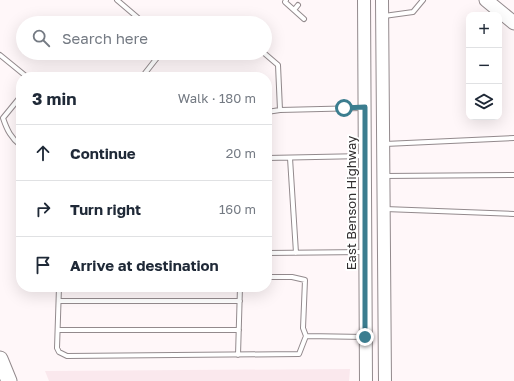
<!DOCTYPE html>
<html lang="en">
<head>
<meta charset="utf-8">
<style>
	:root { --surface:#fff; --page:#f6f6f7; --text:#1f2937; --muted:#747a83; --line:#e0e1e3 }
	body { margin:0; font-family:"Golos Text",sans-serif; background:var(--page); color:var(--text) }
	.controls { position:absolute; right:12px; top:12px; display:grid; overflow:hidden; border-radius:8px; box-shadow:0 4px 16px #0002 }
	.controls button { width:36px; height:36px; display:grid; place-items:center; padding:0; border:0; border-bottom:1px solid var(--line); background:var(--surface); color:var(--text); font:20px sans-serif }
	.stop { position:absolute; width:12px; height:12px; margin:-9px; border:3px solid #3b7d8f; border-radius:50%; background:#fff }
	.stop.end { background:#3b7d8f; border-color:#fff; box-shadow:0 1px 4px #0008 }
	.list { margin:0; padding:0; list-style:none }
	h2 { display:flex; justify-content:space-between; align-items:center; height:52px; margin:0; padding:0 16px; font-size:17px }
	h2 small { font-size:13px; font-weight:400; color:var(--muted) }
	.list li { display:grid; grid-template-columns:26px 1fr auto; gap:12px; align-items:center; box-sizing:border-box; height:56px; padding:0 16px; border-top:1px solid var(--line) }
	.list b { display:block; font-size:15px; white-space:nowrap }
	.list em { font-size:13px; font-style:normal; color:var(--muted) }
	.icon { flex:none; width:22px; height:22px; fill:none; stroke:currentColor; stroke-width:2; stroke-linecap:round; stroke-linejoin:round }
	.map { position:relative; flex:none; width:514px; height:381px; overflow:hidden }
	.search { position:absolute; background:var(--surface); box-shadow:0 4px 16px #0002; left:16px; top:16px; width:256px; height:44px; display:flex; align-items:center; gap:10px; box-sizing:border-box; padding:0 14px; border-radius:22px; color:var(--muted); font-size:15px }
	.panel { position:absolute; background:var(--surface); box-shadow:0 4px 16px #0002; left:16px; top:72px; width:256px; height:220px; border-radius:16px }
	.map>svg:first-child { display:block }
</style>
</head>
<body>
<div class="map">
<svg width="514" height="381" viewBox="0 0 514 381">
	<rect width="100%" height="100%" fill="#fff7f9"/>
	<path fill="#fae8ed" d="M350 369 349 381H49L45 371Z"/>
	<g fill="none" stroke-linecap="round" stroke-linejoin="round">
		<defs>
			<path id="lane" d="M117 0 144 23
				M286 0 285 2 304 19
				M294 10 298 5
				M384 16 413 12 423 0
				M264 53 278 65 280 110 362 108
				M0 55 27 77
				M142 77 160 54
				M21 96 3 118C7 130 11 138 21 146
				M267 112 280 110
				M385 144 514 138
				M267 158 364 156
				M290 158 296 253
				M384 176 514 175
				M385 209 514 214
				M267 253 365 252
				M59 287 57 348 59 352 67 356 299 354 306 336 303 328 305 280 292 277H267
				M59 301H240
				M58 330H239
				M306 336 365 337
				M238 355 240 287"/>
			<path id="secondary" d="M364 0 366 381
				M382 0 385 381"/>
			<path id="primary" d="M486 0 514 23"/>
			<path id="highway" d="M0 359 9 381"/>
		</defs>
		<use href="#lane" stroke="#938a8d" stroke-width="6"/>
		<use href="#secondary" stroke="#938a8d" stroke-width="14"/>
		<use href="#primary" stroke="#938a8d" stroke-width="15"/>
		<use href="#highway" stroke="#938a8d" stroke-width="17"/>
		<use href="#lane" stroke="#fff" stroke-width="4"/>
		<use href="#secondary" stroke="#fff" stroke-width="12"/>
		<use href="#primary" stroke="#fff" stroke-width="13"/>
		<use href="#highway" stroke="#fff" stroke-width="15"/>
	</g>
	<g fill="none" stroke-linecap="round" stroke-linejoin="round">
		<path stroke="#3b7d8f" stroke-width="5" d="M344 108 365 107V337"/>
	</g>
	<g text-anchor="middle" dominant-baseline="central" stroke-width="4" stroke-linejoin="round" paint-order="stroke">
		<g font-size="13" fill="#322f30" stroke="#fff">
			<text transform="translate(351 203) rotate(-90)">East Benson Highway</text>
		</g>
	</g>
</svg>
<div class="controls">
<button>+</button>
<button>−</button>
<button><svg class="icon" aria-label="layers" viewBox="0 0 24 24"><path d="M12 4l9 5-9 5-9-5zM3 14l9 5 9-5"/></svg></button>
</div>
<div class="stop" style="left:344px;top:108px"></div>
<div class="stop end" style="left:365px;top:337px"></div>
<div class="search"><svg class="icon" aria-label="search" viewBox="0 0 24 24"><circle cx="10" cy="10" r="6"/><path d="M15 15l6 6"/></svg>Search here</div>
<section class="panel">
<h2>3 min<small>Walk · 180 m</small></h2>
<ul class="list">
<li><svg class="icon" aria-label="ahead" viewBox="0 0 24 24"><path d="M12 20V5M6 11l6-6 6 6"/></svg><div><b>Continue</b></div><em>20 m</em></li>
<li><svg class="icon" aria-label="right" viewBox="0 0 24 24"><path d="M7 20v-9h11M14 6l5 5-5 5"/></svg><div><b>Turn right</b></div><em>160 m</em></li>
<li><svg class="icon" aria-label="arrive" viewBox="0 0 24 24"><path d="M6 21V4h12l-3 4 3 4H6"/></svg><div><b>Arrive at destination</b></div></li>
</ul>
</section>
</div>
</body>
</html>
